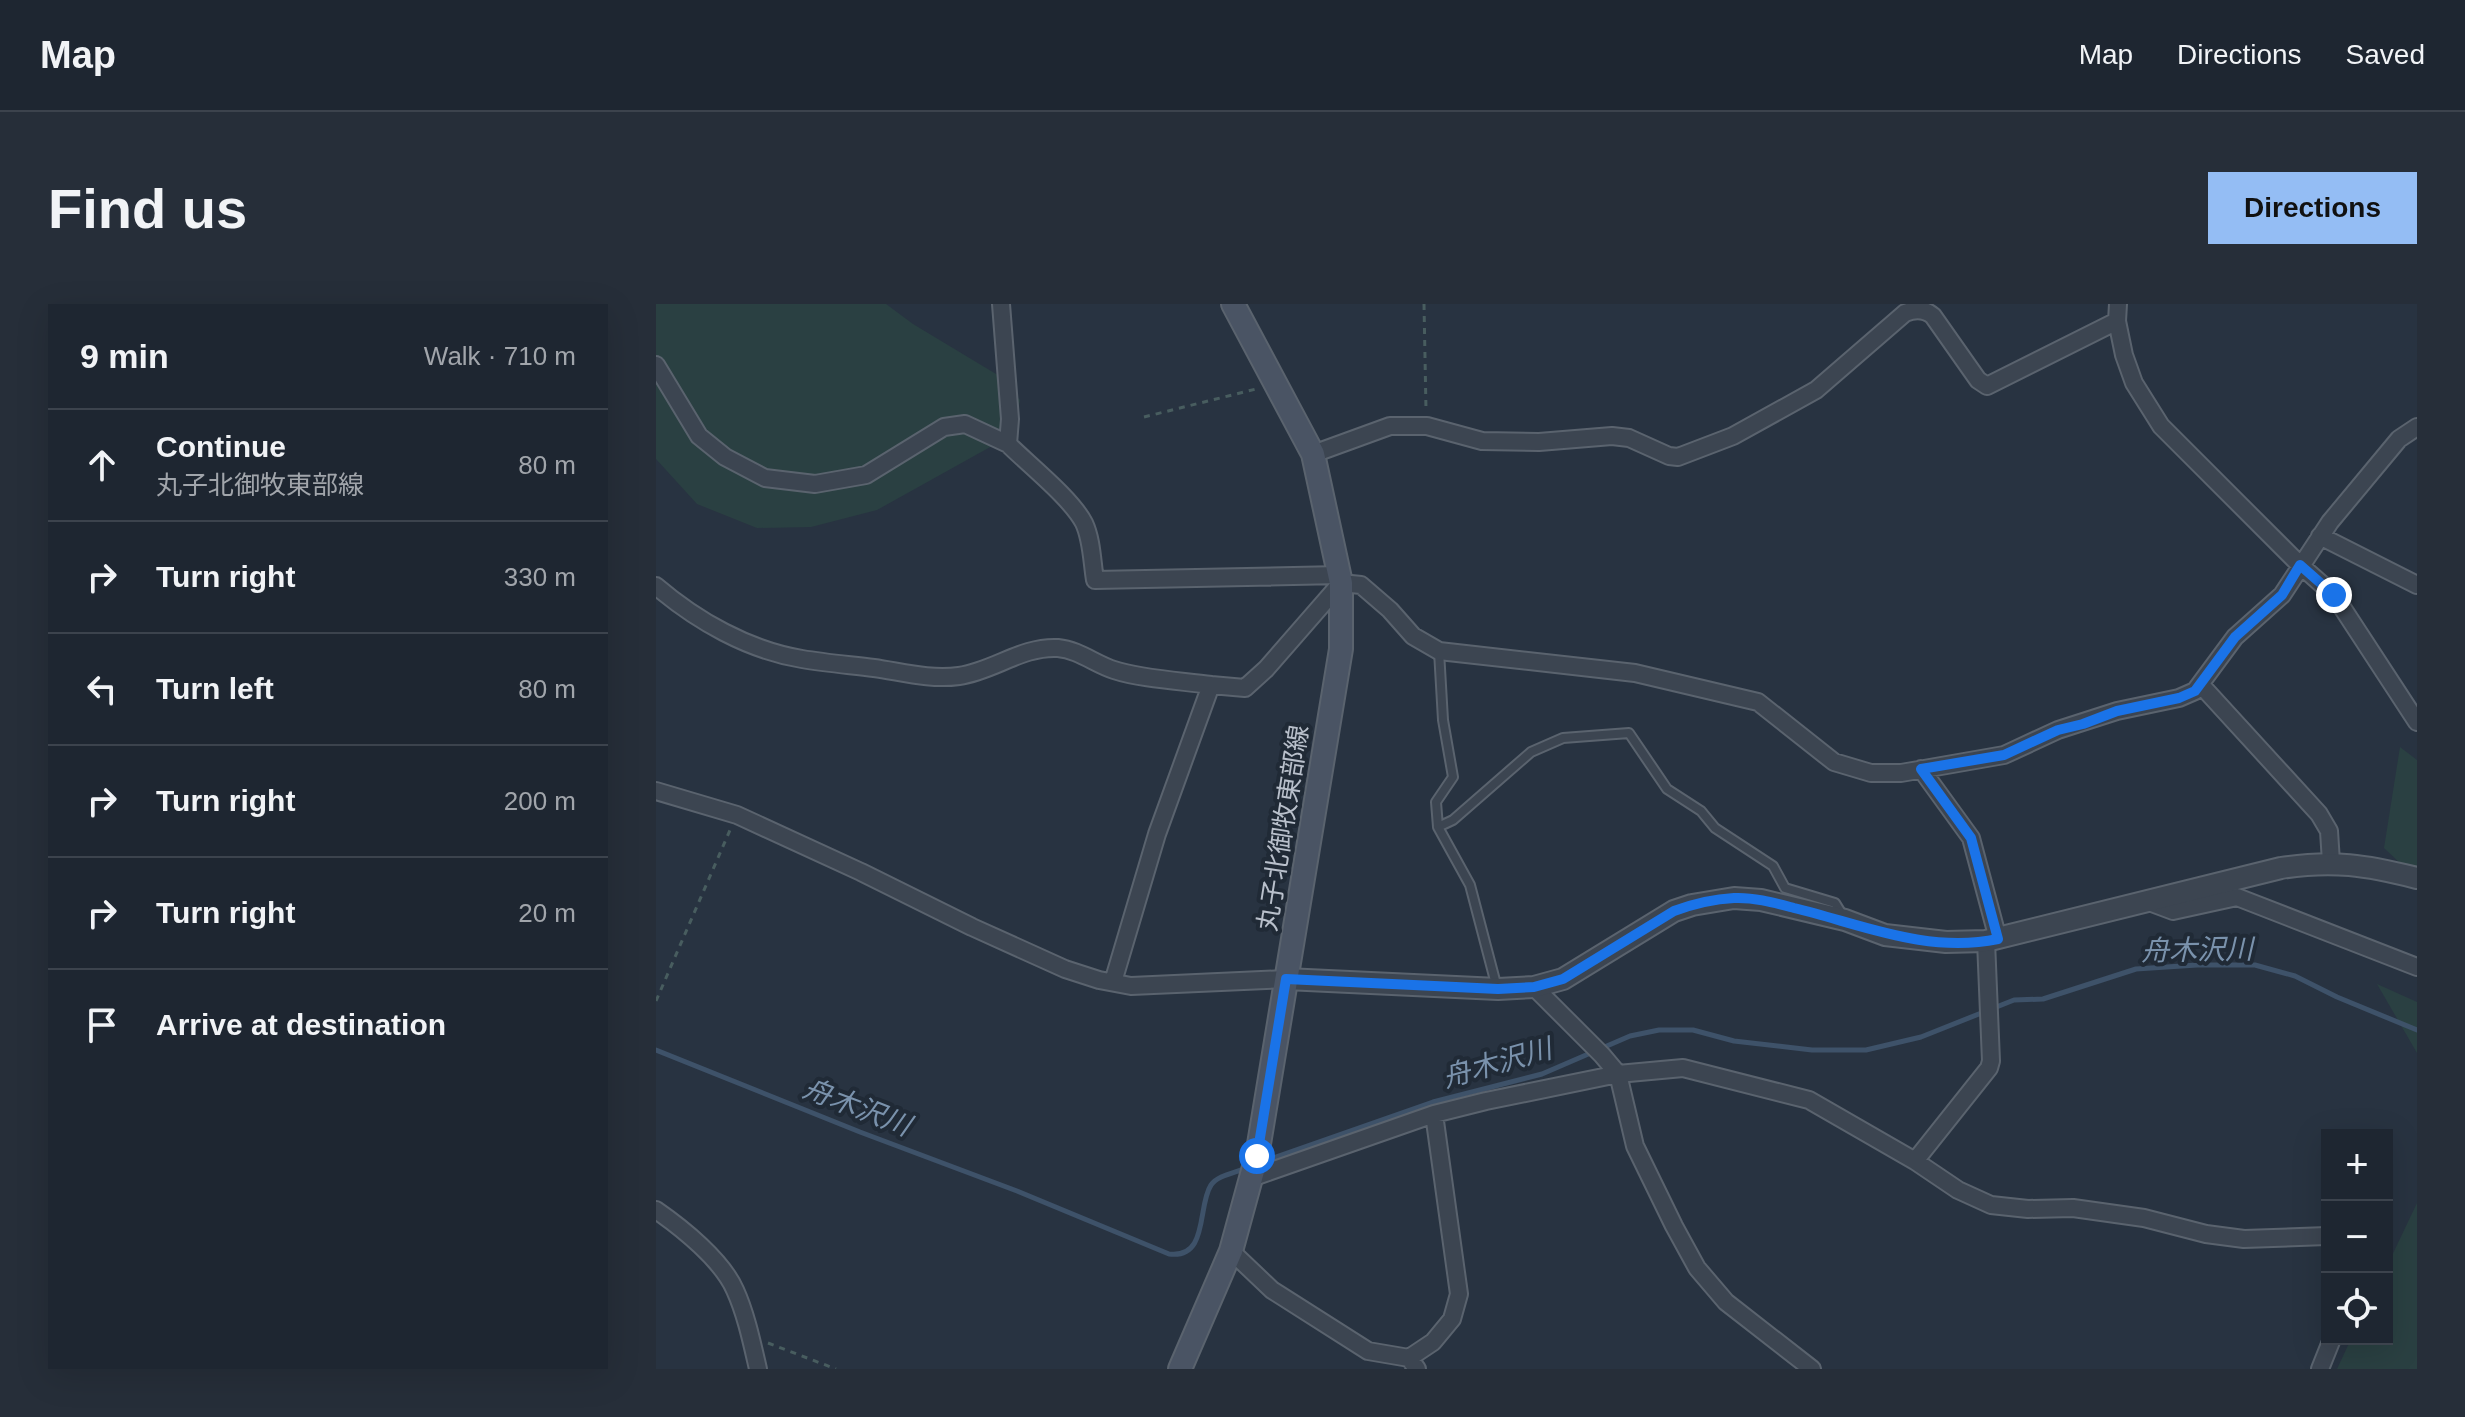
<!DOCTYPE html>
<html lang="en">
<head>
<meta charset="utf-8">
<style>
	:root { --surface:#1e2631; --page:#262e39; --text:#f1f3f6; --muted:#a1a5ab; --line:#3c434d; --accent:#94bdf4 }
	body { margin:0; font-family:Arial,"Noto Sans JP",sans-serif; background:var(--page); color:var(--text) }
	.controls { position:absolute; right:24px; bottom:24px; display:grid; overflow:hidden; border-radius:0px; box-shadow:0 8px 32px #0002 }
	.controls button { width:72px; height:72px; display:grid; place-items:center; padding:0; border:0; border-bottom:2px solid var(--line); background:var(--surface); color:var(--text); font:40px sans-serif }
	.stop { position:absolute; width:24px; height:24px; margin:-18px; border:6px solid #1a73e8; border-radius:50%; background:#fff }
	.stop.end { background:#1a73e8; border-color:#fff; box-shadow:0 2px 8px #0008 }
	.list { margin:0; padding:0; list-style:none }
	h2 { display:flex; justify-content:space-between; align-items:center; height:104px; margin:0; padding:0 32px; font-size:34px }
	h2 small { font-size:26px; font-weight:400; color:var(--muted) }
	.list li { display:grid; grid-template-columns:52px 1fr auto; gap:24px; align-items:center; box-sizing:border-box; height:112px; padding:0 32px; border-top:2px solid var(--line) }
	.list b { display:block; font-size:30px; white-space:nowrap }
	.list p { margin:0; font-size:26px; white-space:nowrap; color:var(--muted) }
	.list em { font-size:26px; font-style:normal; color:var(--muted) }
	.icon { flex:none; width:44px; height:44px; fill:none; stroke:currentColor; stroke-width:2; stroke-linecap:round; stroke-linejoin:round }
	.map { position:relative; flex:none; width:1761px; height:1065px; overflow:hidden; border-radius:0px }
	header { display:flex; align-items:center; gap:48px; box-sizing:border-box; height:112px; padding:0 40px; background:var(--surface); border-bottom:2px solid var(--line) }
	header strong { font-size:38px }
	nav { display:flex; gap:44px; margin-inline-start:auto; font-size:28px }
	.intro { display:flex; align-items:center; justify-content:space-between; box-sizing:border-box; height:192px; padding:0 48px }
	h1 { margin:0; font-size:56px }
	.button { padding:20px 36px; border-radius:0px; background:var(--accent); color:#111; font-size:28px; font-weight:700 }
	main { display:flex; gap:48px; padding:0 48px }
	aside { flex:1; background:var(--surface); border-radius:0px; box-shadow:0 8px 32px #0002 }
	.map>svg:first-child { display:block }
</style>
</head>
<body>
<header>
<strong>Map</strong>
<nav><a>Map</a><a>Directions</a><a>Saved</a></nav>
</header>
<div class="intro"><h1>Find us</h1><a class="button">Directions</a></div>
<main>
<aside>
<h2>9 min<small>Walk · 710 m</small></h2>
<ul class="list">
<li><svg class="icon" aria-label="ahead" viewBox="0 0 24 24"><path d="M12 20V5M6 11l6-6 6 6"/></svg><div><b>Continue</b><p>丸子北御牧東部線</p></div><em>80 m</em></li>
<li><svg class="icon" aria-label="right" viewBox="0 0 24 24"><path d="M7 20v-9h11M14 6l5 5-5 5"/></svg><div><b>Turn right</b></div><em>330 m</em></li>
<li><svg class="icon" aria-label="left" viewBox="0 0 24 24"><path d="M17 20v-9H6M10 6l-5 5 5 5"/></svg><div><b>Turn left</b></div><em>80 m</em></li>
<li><svg class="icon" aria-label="right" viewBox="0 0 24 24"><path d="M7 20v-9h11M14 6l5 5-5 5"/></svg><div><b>Turn right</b></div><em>200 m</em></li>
<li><svg class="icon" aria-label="right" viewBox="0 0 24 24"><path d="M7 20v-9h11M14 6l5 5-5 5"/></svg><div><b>Turn right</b></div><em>20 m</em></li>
<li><svg class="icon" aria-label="arrive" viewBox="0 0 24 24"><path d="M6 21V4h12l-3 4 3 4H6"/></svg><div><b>Arrive at destination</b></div></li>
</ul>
</aside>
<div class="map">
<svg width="1761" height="1065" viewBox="0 0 1761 1065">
	<rect width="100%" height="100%" fill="#283341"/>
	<path fill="#2a4042" d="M0 0H230L257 20 345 73 364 96 360 116 345 137 221 206 155 223 101 224 41 200 0 155Z
		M1744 443 1761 456V575L1728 544Z
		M1721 680 1761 698V749Z
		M1761 899V1065H1681L1695 1035H1731V962Z"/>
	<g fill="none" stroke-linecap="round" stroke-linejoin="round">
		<path stroke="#3e5269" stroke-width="5" d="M0 746 204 828 361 887 513 950C553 955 541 902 555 881 562 871 579 869 590 864
			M606 858 777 798 886 770 974 732 1003 726H1037L1078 737 1156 746H1210L1265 733 1358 696 1387 695 1480 665 1541 661H1599L1639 672 1681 693 1761 726"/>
		<defs>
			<path id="service" d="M783 347 787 416 797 473 780 498 782 523 814 581 841 684
				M782 523 797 516 875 448 907 434 973 429 1011 485 1045 507 1059 524 1117 562 1129 584 1179 599 1187 612"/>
			<path id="minor" d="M345 0 354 115 352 140C373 161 415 194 428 219 436 236 436 258 439 276L684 271
				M1462 0 1461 17 1468 51 1478 79 1505 122 1644 261 1678 291 1761 418
				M0 61 43 132 69 153 109 174 159 180 210 171 288 123 309 120 352 140
				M657 150 734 122H771L826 137 883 138 956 132 973 134 1013 152 1022 153 1077 132 1160 86 1249 9C1259 5 1269 5 1277 12L1322 76 1331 82 1461 17
				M1664 232 1761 281
				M0 282C41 317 92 346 146 355 170 359 194 361 218 364 246 368 274 376 303 372 338 367 366 342 402 344 423 346 439 360 458 366 485 375 526 377 555 381
				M1545 381 1663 510 1673 527 1675 558
				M1265 465 1315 534 1342 635
				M0 487 81 511 205 568 316 623 409 665 443 676 475 682 630 675
				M1493 598 1517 607 1581 593 1761 663
				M457 678 501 530 555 381 589 384 610 365 685 279 705 281 734 306 757 332 783 347 979 369 1102 398 1178 458 1215 469H1245L1348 451 1402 426 1461 407 1523 394 1539 387 1579 333 1626 291 1674 218 1743 135 1761 123
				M878 683 946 751 962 770 979 842 1018 922 1041 964 1070 998 1156 1065
				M1259 857 1333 764 1335 757 1330 637
				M595 874 778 810 830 797 962 770 1027 764 1153 796 1259 857 1302 886 1335 901 1372 905 1417 904 1488 914 1550 930 1588 935 1671 932
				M0 906C26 924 66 956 79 986 90 1010 96 1039 102 1065
				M575 947 616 986 712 1047 753 1054 761 1065
				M753 1054 777 1038 796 1015 803 990 778 810
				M1664 1065 1676 1035"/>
			<path id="tertiary" d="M630 675 842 685 878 683 907 675 1018 607 1036 601 1078 594 1105 596 1189 616 1229 631 1290 638 1330 637 1625 564C1677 556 1710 561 1761 574"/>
			<path id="secondary" d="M524 1065 575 947 601 852 685 345V279L657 150 577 0"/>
		</defs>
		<use href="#service" stroke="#5a636e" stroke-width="12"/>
		<use href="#minor" stroke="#5a636e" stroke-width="20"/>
		<use href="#tertiary" stroke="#5a636e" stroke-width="24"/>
		<use href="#secondary" stroke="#5a636e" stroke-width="26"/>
		<path stroke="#485d5f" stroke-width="3" stroke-dasharray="6 6" stroke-linecap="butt" d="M768 0 770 106
			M488 113 600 85
			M0 697 74 526
			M112 1039 180 1065"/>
		<use href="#service" stroke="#3c4551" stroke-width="8"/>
		<use href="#minor" stroke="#3c4551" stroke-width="16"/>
		<use href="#tertiary" stroke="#3c4551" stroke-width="20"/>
		<use href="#secondary" stroke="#4a5464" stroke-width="22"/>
	</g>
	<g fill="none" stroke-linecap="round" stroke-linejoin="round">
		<path stroke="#1a73e8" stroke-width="10" d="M601 852 630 675 842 685 878 683 907 675 1018 607C1037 600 1058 595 1078 594 1098 593 1119 599 1138 604 1205 620 1271 650 1342 635L1315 534 1265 465 1348 451 1402 426 1427 420 1461 407 1523 394 1539 387 1579 333 1626 291 1644 261 1678 291"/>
	</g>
	<g text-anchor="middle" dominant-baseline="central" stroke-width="8" stroke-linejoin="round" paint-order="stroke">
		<g font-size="26" fill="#b9c0cb" stroke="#202a36">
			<text transform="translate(627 524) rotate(-81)">丸子北御牧東部線</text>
		</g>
		<g font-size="28" font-style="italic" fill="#7a92ac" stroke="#202a36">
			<text transform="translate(1541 646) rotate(-1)">舟木沢川</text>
			<text transform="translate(841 759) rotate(-16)">舟木沢川</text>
			<text transform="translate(201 803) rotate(21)">舟木沢川</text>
		</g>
	</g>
</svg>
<div class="controls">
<button>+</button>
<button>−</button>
<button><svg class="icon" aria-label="locate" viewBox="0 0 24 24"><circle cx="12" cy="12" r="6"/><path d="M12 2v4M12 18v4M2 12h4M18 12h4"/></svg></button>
</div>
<div class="stop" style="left:601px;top:852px"></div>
<div class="stop end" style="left:1678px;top:291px"></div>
</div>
</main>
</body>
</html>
